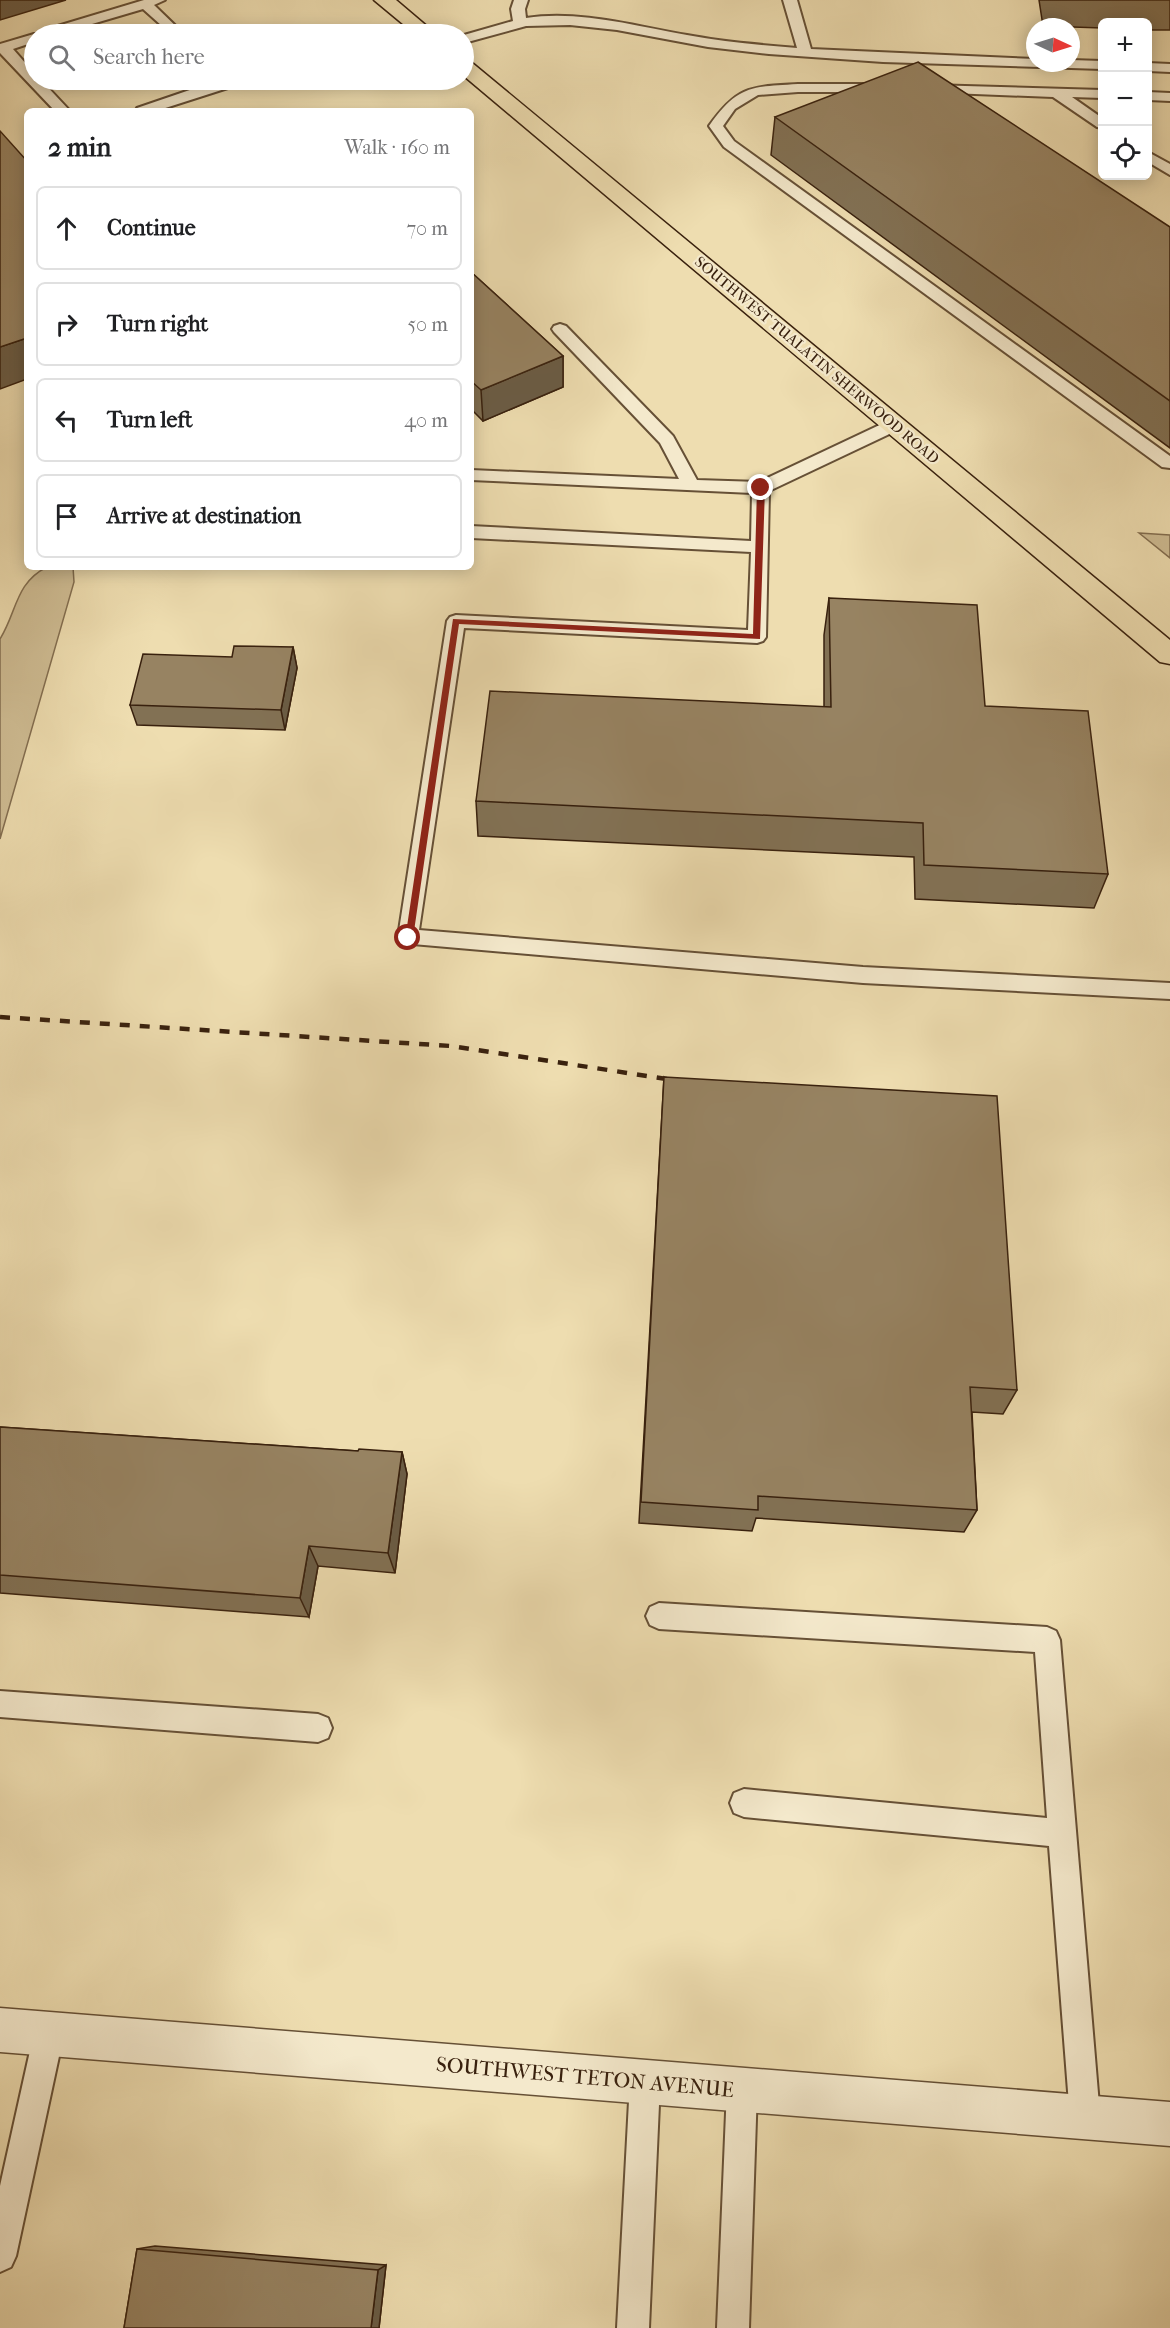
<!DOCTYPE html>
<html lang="en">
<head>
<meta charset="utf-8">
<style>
	:root { --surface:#fff; --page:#f2f2f2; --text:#202124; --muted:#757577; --line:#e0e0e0 }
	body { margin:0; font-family:"IM FELL French Canon",serif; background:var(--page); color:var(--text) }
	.controls { position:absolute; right:18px; top:18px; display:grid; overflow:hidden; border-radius:9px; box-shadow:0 3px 15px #0003 }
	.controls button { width:54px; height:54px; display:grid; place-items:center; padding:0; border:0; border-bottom:2px solid var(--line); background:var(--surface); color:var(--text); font:30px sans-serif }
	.compass { position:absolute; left:1026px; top:18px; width:54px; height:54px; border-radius:50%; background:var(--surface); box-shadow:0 3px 15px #0003; rotate:94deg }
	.stop { position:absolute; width:18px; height:18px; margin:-14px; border:4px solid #8f2418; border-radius:50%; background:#fff }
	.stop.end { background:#8f2418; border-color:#fff; box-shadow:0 2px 6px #0008 }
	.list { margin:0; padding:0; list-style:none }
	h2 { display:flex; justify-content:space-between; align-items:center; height:78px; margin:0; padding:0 24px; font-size:26px }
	h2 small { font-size:20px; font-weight:400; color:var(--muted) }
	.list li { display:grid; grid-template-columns:39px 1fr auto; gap:18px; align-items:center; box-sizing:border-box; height:84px; margin:0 12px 12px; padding:0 12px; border:2px solid var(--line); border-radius:9px }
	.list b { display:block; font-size:22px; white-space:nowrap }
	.list em { font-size:20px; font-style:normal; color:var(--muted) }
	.icon { flex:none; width:33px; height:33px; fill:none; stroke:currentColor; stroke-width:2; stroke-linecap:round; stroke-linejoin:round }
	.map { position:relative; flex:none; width:1170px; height:2328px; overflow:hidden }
	.search { position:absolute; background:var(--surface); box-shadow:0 3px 15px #0003; left:24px; top:24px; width:450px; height:66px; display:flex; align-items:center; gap:15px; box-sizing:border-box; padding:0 21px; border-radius:33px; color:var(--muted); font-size:22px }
	.panel { position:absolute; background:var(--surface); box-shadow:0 3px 15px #0003; left:24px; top:108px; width:450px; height:462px; border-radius:9px }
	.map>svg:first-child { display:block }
</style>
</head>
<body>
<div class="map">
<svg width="1170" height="2328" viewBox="0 0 1170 2328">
	<rect width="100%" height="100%" fill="#eeddb0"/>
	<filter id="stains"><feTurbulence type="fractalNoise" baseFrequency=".00333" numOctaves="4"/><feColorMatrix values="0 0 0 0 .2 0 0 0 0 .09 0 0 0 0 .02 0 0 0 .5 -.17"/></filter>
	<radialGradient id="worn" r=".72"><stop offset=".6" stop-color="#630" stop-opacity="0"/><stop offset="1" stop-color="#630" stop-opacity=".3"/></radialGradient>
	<path fill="#cfbd94" stroke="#846f51" stroke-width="1.5" d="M1139 533 1170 535V558Z
		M47 567H73L74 582 0 839V639C17 612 15 583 47 567Z"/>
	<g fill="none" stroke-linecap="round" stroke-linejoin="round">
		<defs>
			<path id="service" d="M144 0H165L154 5 184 34H171L143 9 58 34H39L41 31Z
				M514 0H528L525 9 526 18C580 10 634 26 687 35 723 42 760 45 797 48L783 0H797L811 49 1035 59V63H1071V60L1102 61V69L883 62 769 54 708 47 617 30 570 25 526 26 464 43V35L513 21 511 9Z
				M34 34H36L34 42 13 49 34 73V80H41L70 111H55L0 53V44Z
				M1148 63 1170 64V72L1148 71Z
				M219 80H233L236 83 234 86 156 111H135L137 108Z
				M798 84H885L892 88 885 92H798L758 95 735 109 723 126 734 141 1170 456V468L1162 467 724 147 709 126C738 85 751 87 798 84Z
				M930 85 1102 90V98L1072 97 1102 118V128L1097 127 1053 97 925 92 923 89Z
				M1148 92 1170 93V101L1148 100Z
				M1148 152 1170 164V175L1148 162Z
				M560 324 566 326 673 436 697 480 759 482 888 421H900L902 425 900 429 769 491 766 637 763 641 757 643 464 628 419 930 863 967 1170 983V999L863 983 401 943 398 937 447 621 450 617 456 615 748 630 751 552 471 538V526L751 541 752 493 471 480V470L679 479 660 443 554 332 552 329 554 326Z
				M659 1603 1047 1627 1056 1631 1060 1640 1100 2117 1096 2128 1085 2132 1074 2128 1070 2117 1049 1846 744 1817 734 1813 730 1803 734 1793 744 1789 1047 1818 1035 1652 659 1629 650 1625 646 1616 650 1607Z
				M0 1691 318 1714 328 1718 332 1728 328 1738 318 1742 0 1717Z
				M49 2018 59 2023 64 2033 16 2256 11 2267 0 2272V2186L34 2033 39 2023Z
				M645 2067 656 2071 660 2082 649 2328H617L630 2082 634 2071Z
				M742 2074 753 2078 757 2089 749 2328H717L727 2089 731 2078Z"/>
			<path id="tertiary" d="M0 2008 1170 2102V2146L0 2052Z"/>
			<path id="trunk" d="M374 0H396L436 34H415Z
				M464 60 471 62 1170 640V664L1160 662 464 76Z"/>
		</defs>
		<use href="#service" stroke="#665036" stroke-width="4"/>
		<use href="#tertiary" stroke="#665036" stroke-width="3"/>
		<use href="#trunk" stroke="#39210e" stroke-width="3"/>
		<use href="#service" fill="#f4e9cc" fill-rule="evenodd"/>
		<use href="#tertiary" fill="#f4e9cc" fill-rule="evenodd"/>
		<use href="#trunk" fill="#eeddb0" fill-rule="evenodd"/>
		<path stroke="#39210e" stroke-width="4.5" stroke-dasharray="10 10" stroke-linecap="butt" d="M0 1017 451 1046 680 1081"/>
	</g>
	<path fill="#827154" stroke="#39210e" stroke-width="1.5" d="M1039 0H1170V30H1148V22H1102V28L1043 26Z
		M775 117 1170 227V448L771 155Z
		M471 272 563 356V387L483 421 471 409Z
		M829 598 985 706 1108 874 1094 908 915 899 914 857 478 836 476 801 824 707V635Z
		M293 647 297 668 285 730 137 725 130 705 232 657Z
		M664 1077 1017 1390 1003 1414 972 1412 977 1510 964 1532 756 1518 752 1531 639 1523Z
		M0 1427 358 1451 402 1452 407 1474 395 1573 318 1566 309 1617 0 1593Z
		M155 2246 386 2265 379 2328H124L137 2249Z"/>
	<path fill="#6a5c45" stroke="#39210e" stroke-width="1.5" d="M0 0H66L0 20Z
		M27 338V379L0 389V347Z
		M563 356V387L483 421 481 390Z
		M293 647 297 668 285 730 281 710Z
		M402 1452 407 1474 395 1573 388 1553Z
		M309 1546 318 1566 309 1617 300 1598Z
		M386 2265 379 2328H371L378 2270Z"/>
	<path fill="#978362" stroke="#39210e" stroke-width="1.5" d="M918 62 1170 227V401L775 117Z
		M0 131 27 161V338L0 347Z
		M471 272 563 356 481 390 471 381Z
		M829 598 977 605 985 706 1088 711 1108 874 924 865 923 823 476 801 490 691 831 707Z
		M234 646 293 647 281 710 130 705 143 654 232 657Z
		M664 1077 997 1096 1017 1390 970 1387 977 1510 758 1496V1510L641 1502Z
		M0 1427 358 1451 359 1449 402 1452 388 1553 309 1546 300 1598 0 1575Z
		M137 2249 378 2270 371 2328H124Z"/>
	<path fill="#8f2418" d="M761 485 765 488 760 639 459 624 413 938 411 940H405L453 619 753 634 757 488Z"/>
	<g text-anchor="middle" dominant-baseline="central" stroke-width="4.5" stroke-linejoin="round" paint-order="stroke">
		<g font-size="15" fill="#39210e" stroke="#f4e9cc">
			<text transform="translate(817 360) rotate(40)">SOUTHWEST TUALATIN SHERWOOD ROAD</text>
		</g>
		<g font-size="21" fill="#39210e" stroke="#f4e9cc">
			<text transform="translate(585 2077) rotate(5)">SOUTHWEST TETON AVENUE</text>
		</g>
	</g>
	<rect width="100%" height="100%" filter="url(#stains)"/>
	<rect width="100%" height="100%" fill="url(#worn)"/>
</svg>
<div class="controls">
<button>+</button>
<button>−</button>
<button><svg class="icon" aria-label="locate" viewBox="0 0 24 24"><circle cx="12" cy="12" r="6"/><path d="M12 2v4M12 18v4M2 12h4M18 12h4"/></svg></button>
</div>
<svg class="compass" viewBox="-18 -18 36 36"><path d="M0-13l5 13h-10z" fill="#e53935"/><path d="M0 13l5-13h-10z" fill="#757577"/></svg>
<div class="stop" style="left:408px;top:938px"></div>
<div class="stop end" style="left:761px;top:488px"></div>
<div class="search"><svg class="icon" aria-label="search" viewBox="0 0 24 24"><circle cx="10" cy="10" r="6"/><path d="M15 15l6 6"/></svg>Search here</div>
<section class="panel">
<h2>2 min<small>Walk · 160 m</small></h2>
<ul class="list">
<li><svg class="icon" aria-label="ahead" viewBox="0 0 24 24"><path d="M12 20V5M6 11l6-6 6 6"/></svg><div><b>Continue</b></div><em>70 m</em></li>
<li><svg class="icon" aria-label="right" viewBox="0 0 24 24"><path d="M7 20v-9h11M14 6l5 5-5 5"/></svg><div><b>Turn right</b></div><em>50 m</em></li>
<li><svg class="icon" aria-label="left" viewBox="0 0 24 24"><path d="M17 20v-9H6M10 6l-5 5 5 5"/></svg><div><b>Turn left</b></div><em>40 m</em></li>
<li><svg class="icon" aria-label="arrive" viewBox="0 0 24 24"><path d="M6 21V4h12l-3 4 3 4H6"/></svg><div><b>Arrive at destination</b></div></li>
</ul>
</section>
</div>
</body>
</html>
